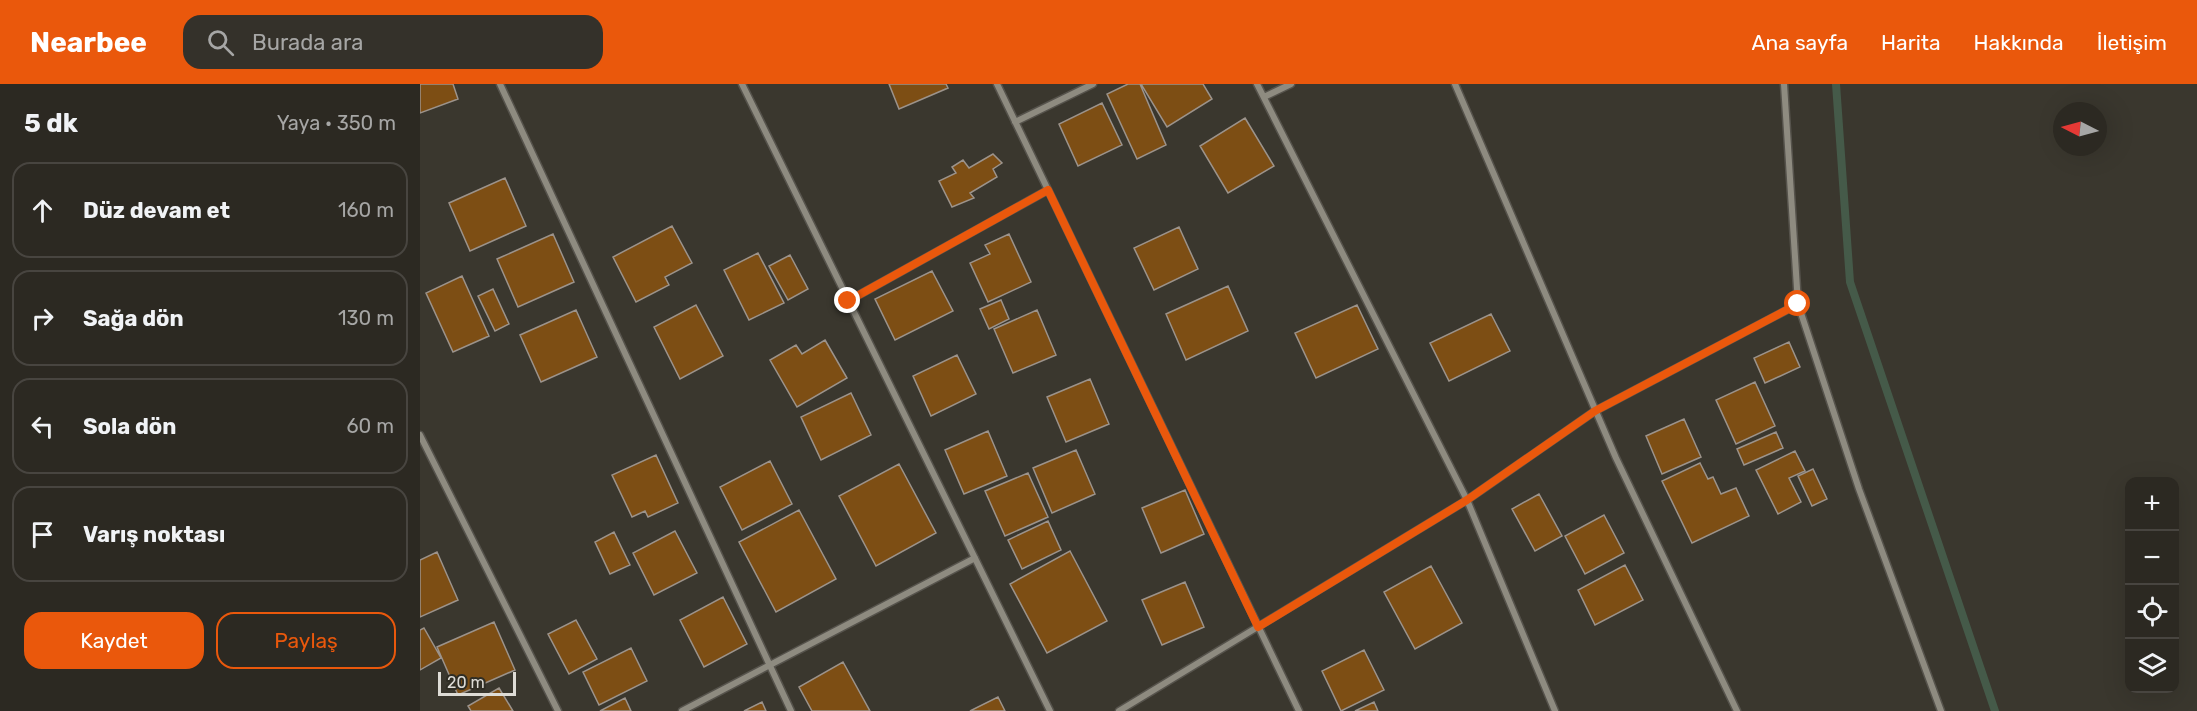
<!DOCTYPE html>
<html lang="tr">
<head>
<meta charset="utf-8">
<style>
	:root { --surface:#2c2922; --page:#34312a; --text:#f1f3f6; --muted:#a6a6a5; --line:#484540; --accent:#ea580c }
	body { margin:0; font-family:Rubik,sans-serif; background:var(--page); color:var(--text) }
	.controls { position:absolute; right:18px; bottom:18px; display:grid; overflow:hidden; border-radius:12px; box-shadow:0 6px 24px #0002 }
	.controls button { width:54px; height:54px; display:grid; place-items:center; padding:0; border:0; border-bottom:2px solid var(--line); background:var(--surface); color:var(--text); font:30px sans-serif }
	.compass { position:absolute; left:1633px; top:18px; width:54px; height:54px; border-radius:50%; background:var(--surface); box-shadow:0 6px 24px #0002; rotate:276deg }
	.scale { position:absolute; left:18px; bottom:15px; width:78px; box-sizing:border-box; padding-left:6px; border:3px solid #dedcd6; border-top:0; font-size:16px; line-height:21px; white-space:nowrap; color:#dedcd6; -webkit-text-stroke:4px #2f2d24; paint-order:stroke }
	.stop { position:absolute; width:18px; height:18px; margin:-14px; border:4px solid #ea580c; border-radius:50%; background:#fff }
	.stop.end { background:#ea580c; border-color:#fff; box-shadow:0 2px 6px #0008 }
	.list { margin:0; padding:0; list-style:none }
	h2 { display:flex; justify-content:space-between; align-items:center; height:78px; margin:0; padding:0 24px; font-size:26px }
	h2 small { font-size:20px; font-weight:400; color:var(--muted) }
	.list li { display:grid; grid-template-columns:39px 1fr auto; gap:18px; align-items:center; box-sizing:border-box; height:96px; margin:0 12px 12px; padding:0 12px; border:2px solid var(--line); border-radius:18px }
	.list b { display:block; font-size:22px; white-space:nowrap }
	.list em { font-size:20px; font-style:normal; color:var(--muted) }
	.actions { display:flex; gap:12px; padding:18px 24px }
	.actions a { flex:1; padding:14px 0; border:2px solid var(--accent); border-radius:18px; text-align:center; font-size:21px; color:var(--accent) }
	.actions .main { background:var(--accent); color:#fff }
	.icon { flex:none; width:33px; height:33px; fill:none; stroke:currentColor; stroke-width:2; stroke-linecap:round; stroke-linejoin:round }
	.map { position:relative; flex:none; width:1777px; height:627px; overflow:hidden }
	header { display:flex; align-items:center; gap:36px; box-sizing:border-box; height:84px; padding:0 30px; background:var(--accent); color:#fff }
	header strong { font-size:28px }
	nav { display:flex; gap:33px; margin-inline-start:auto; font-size:21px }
	.search { width:420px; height:54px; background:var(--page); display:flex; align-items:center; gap:15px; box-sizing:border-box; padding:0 21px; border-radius:18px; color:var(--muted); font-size:22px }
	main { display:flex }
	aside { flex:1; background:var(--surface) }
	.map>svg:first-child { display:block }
</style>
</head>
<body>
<header>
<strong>Nearbee</strong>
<div class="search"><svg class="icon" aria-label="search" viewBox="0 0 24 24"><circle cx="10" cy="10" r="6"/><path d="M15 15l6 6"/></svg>Burada ara</div>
<nav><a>Ana sayfa</a><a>Harita</a><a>Hakkında</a><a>İletişim</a></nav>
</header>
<main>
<aside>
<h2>5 dk<small>Yaya · 350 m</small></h2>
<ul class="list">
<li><svg class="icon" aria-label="ahead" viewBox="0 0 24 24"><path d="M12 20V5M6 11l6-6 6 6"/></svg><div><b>Düz devam et</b></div><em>160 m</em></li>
<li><svg class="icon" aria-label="right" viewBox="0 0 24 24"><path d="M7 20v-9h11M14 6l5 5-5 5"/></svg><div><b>Sağa dön</b></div><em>130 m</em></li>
<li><svg class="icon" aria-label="left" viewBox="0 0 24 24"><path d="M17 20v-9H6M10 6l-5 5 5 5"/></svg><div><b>Sola dön</b></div><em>60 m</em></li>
<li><svg class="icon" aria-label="arrive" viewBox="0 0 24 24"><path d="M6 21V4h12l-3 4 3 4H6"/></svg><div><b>Varış noktası</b></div></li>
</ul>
<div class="actions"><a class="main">Kaydet</a><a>Paylaş</a></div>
</aside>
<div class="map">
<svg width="1777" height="627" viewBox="0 0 1777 627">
	<rect width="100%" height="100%" fill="#3a372e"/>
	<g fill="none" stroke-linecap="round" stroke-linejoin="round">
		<path stroke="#455a49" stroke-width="8" d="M1416 0 1430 198 1575 627"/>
	</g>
	<path fill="#7d4e14" stroke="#9c938b" stroke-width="1.5" d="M0 0H33L38 15 0 29Z
		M469 0H526L528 4 479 25Z
		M708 0H720L746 61 717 75 687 10Z
		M721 0H783L792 15 747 43Z
		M682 19 702 61 658 82 639 40Z
		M825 34 854 82 808 109 780 62Z
		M573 70 582 79 573 85 577 93 550 109 554 114 532 123 519 97 536 89 532 83 543 76 549 84Z
		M85 94 106 142 50 167 29 119Z
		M252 142 272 179 245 193 249 201 216 218 193 173Z
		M759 143 778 185 734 206 714 164Z
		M133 150 154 198 98 223 77 175Z
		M589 150 611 198 568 218 550 179 570 170 565 161Z
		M338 169 364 219 329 236 304 186Z
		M370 171 388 205 368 216 349 182Z
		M512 187 533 227 475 256 455 215Z
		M42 192 69 252 33 268 6 209Z
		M808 202 828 247 766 276 746 230Z
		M73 205 89 240 75 247 58 212Z
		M581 216 589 235 569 245 560 225Z
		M276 221 303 272 260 295 234 243Z
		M937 221 958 265 896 294 875 249Z
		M156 226 177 273 121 298 100 251Z
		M617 226 636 271 593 289 574 245Z
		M1071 230 1090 267 1029 297 1010 259Z
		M405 256 427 294 377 323 350 276 376 261 382 270Z
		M1369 258 1380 283 1345 299 1334 274Z
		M537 271 556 310 511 332 493 292Z
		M670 295 689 340 646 358 627 313Z
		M1335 298 1355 342 1316 360 1296 316Z
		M431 309 451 351 401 376 381 333Z
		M1264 335 1281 373 1242 390 1226 352Z
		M568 347 587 392 544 410 525 366Z
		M1356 348 1363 364 1324 381 1317 365Z
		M656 366 675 410 632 429 613 384Z
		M1375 367 1385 387 1369 394 1381 418 1358 430 1336 386Z
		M236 371 258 419 228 433 225 427 212 433 192 391Z
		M350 377 372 420 322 446 300 403Z
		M1280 379 1288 395 1293 393 1301 410 1316 404 1329 432 1272 459 1242 397Z
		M479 380 516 449 456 482 419 412Z
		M1393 385 1407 415 1392 422 1378 392Z
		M608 389 628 433 585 452 565 407Z
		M765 406 784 450 741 469 722 424Z
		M1119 410 1142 452 1115 467 1092 425Z
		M379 426 416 495 356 528 319 458Z
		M1184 431 1204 469 1165 490 1145 452Z
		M628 437 641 466 602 485 588 456Z
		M255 447 277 489 234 511 213 469Z
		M194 448 210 481 190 490 175 458Z
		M650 467 687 537 627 569 590 500Z
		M17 468 38 516 0 533V476Z
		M1205 481 1223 516 1175 541 1158 506Z
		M1011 482 1042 539 995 565 964 508Z
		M765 498 784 543 742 561 722 516Z
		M303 513 327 560 284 583 260 536Z
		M156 536 177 575 149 590 128 550Z
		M74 538 95 586 38 611 17 563Z
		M4 544 21 574 0 586V546Z
		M211 564 227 597 179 621 163 588Z
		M944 566 964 606 921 627 902 587Z
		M423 578 450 627H392L379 603Z
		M79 604 93 627H51L48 622Z
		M578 613 585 627H550Z
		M205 614 211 627H180Z
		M342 618 346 627H324Z
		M954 618 958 627H935Z"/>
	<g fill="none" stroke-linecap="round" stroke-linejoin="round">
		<defs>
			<path id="minor" d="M80 0 371 627
				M322 0 630 627
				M577 0 879 627
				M837 0 1047 416 1135 627
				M1035 0 1196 374 1317 627
				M1364 0 1378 220 1439 405 1521 627
				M844 13 871 0
				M595 38 673 0
				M428 217 628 106
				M0 351 138 627
				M262 627 555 474
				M699 627 1047 416 1175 327 1378 220"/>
		</defs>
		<use href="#minor" stroke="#56534c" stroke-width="9"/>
		<use href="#minor" stroke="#8e8b80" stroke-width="6"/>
	</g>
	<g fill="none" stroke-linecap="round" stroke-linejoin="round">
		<path stroke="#ea580c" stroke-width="8" d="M428 217 628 106 838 543 1047 416 1175 327 1378 220"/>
	</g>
</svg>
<div class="controls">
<button>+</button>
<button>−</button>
<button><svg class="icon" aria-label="locate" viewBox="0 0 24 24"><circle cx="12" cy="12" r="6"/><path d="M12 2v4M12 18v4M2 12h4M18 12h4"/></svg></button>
<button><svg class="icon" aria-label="layers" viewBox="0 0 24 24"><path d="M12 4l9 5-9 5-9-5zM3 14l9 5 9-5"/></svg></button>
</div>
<svg class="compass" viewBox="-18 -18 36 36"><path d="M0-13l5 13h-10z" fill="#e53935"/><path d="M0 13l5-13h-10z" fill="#a6a6a5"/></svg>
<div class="scale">20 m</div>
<div class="stop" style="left:1378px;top:220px"></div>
<div class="stop end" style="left:428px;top:217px"></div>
</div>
</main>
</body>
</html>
